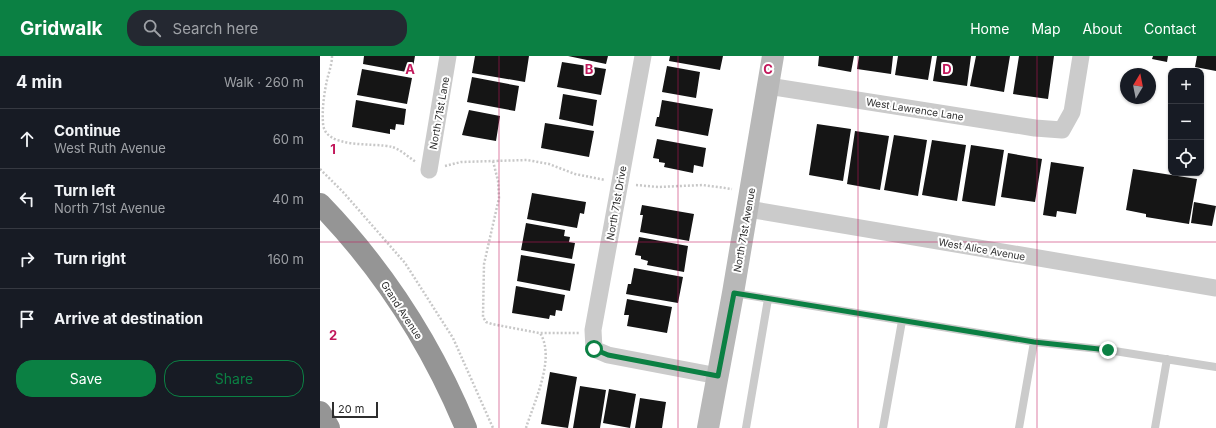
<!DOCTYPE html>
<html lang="en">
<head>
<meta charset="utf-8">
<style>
	:root { --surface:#171b24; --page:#242831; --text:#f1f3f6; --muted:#9ea1a6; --line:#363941; --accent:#0b8043 }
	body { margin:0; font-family:Inter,sans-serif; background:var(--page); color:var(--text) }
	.controls { position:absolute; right:12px; top:12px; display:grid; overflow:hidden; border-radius:8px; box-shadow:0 1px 3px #0004 }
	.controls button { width:36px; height:36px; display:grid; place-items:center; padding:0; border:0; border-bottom:1px solid var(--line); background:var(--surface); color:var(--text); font:20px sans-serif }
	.compass { position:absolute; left:800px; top:12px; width:36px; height:36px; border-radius:50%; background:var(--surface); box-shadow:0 1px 3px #0004; rotate:10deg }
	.scale { position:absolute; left:12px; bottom:10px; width:46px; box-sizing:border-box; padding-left:4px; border:2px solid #2e2e2e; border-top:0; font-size:11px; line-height:14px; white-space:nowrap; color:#2e2e2e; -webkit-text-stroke:3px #fff; paint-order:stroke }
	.stop { position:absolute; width:12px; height:12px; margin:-9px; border:3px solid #0b8043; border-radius:50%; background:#fff }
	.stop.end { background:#0b8043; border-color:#fff; box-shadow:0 1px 4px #0008 }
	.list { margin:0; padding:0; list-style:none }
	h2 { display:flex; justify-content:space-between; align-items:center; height:52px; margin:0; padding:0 16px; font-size:17px }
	h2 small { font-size:13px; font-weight:400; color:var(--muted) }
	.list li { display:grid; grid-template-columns:26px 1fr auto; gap:12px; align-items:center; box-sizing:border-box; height:60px; padding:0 16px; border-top:1px solid var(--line) }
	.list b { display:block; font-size:15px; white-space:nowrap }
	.list p { margin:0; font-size:13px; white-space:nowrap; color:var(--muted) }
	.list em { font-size:13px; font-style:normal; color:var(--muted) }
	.actions { display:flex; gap:8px; padding:12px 16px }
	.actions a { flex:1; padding:9px 0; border:1px solid var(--accent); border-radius:16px; text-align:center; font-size:14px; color:var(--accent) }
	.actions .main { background:var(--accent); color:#fff }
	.icon { flex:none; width:22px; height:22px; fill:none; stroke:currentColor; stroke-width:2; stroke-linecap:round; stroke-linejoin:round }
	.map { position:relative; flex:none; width:896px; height:372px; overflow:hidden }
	header { display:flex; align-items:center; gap:24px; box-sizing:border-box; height:56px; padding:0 20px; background:var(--accent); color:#fff }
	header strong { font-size:19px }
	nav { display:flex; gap:22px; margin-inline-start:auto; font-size:14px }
	.search { width:280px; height:36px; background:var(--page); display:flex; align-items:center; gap:10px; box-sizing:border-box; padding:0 14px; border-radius:16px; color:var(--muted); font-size:15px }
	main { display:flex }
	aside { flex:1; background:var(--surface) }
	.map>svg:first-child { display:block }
</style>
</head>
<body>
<header>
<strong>Gridwalk</strong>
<div class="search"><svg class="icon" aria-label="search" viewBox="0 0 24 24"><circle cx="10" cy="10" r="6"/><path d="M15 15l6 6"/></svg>Search here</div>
<nav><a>Home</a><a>Map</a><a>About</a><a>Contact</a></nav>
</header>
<main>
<aside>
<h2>4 min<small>Walk · 260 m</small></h2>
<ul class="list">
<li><svg class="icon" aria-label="ahead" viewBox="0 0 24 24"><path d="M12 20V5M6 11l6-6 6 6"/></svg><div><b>Continue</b><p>West Ruth Avenue</p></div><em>60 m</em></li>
<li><svg class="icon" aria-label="left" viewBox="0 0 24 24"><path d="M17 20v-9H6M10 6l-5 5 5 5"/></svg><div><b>Turn left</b><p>North 71st Avenue</p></div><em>40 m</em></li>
<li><svg class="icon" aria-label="right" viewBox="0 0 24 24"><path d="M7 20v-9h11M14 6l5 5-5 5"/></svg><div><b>Turn right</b></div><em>160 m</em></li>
<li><svg class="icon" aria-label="arrive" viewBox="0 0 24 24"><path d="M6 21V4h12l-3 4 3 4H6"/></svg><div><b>Arrive at destination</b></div></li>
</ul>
<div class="actions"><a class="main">Save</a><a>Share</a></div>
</aside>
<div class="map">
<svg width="896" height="372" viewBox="0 0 896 372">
	<rect width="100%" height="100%" fill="#fff"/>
	<path fill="#151515" d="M44 0H95L92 17 43 8Z
		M155 0H209L205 26 152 17Z
		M248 0H288L286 8Z
		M350 0H403L400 14 349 5Z
		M499 0H534L531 16 498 10Z
		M539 0H573L571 18 537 13Z
		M578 0H612L608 24 575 19Z
		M617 0H651L647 30 613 25Z
		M656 0H690L684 36 650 30Z
		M699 0H734L728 43 693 38Z
		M833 0H848L847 6 832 3Z
		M877 0H896V15L875 11Z
		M242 6 286 13 281 39 237 31Z
		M347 10 380 16 376 42 342 36Z
		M42 13 92 22 87 48 37 39Z
		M152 21 199 30 195 55 147 46Z
		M243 38 277 44 273 70 239 63Z
		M36 44 86 53 84 69 76 68 75 74 70 73V78L32 71Z
		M342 44 393 53 388 80 335 70 337 61H339Z
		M149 54 180 60 176 85 142 79Z
		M225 67 274 75 269 101 221 92Z
		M497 68 531 73 523 125 489 119Z
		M535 75 569 80 560 134 527 128Z
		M574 79 607 84 598 140 564 134Z
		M337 83 386 92 383 111 374 109 373 117 344 111 345 107 339 106V103L333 102Z
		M612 84 646 89 637 145 602 139Z
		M651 89 684 94 675 150 642 145Z
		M688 97 722 103 715 146 681 141Z
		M731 106 764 111 756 158 737 155 736 161 723 159Z
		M813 113 877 123 869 168 826 161V158L806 154Z
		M212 137 266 146 264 158 260 157 257 172 207 163Z
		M874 146 896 150 892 170 871 167Z
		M322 149 374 158 369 185 320 176 323 159H320Z
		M206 167 245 174 244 180 250 181 249 186 255 187 252 203 201 194Z
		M319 181 368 190 364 216 327 209 328 205 321 203V200L315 199Z
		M201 199 255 208 250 235 197 225Z
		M314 212 363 221 358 247 306 238 308 228H311Z
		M196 230 245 239 242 255 236 254 235 260 230 259 229 263 192 257Z
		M307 243 352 251 347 277 307 270 309 259H304Z
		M230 316 257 321 248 372 221 368Z
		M260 330 286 334 280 372H253Z
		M289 333 316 338 310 372 283 367Z
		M320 342 346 346 342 372H315Z"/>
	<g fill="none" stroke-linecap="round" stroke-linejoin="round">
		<path stroke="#c8c8c8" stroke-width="2.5" stroke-dasharray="2 2" stroke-linecap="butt" d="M12 0C12 8 9 16 7 24 4 38 2 53 3 67 4 94 55 86 72 91 80 93 88 101 96 106
			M173 105 178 125 179 142 164 208 163 261 166 266 172 268 219 277H259
			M125 110 141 106 207 104 229 108 255 118 285 124
			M0 113 23 136 85 207 133 282 173 372
			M316 129 338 131 383 129 412 133
			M206 372C214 346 236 302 220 277"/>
		<path stroke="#cbcbcb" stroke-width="8" d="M414 237 714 286 788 294 896 311
			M426 372 448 243
			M563 372 582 265
			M699 372 714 286
			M835 372 847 303"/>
		<path stroke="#cbcbcb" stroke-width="17" d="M323 0 273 274 274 293 288 299 398 320
			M448 30 715 72 742 74 752 56 761 0
			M109 114 128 0
			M428 153 896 232"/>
		<path stroke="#b8b8b8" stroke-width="22" d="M388 372 413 237 453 0"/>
		<path stroke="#959595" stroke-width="22" d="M0 148C62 212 112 290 146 372
			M0 356 9 372"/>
	</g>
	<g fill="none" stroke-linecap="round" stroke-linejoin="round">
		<path stroke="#0b8043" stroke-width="5" d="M274 293 288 299 398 320 414 237 714 286 788 294"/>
	</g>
	<path fill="none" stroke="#c2185b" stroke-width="1" stroke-opacity="0.55" d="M179 0V372M358 0V372M538 0V372M717 0V372M0 186H896"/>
	<g text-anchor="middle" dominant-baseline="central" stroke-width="4" stroke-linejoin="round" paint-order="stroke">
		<g font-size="10" fill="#2e2e2e" stroke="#fff">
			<text transform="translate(595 53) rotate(9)">West Lawrence Lane</text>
			<text transform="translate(119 57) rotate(-80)">North 71st Lane</text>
			<text transform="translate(296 147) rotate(-80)">North 71st Drive</text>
			<text transform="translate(424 174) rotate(-80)">North 71st Avenue</text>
			<text transform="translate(662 193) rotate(10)">West Alice Avenue</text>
			<text transform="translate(82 254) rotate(57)">Grand Avenue</text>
		</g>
	</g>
	<g font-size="13" text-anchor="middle" font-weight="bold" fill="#c2185b" stroke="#fff" stroke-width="4" stroke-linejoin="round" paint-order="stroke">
		<text x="90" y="18">A</text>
		<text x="269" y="18">B</text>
		<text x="448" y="18">C</text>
		<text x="627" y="18">D</text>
		<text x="13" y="98">1</text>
		<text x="13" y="284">2</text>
	</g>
</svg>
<div class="controls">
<button>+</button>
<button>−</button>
<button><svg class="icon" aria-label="locate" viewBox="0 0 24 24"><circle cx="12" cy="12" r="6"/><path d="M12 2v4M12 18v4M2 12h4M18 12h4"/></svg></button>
</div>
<svg class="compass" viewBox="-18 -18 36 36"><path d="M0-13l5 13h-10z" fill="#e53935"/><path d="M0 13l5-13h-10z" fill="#9ea1a6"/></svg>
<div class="scale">20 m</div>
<div class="stop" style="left:274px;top:293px"></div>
<div class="stop end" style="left:788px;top:294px"></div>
</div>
</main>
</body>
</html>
